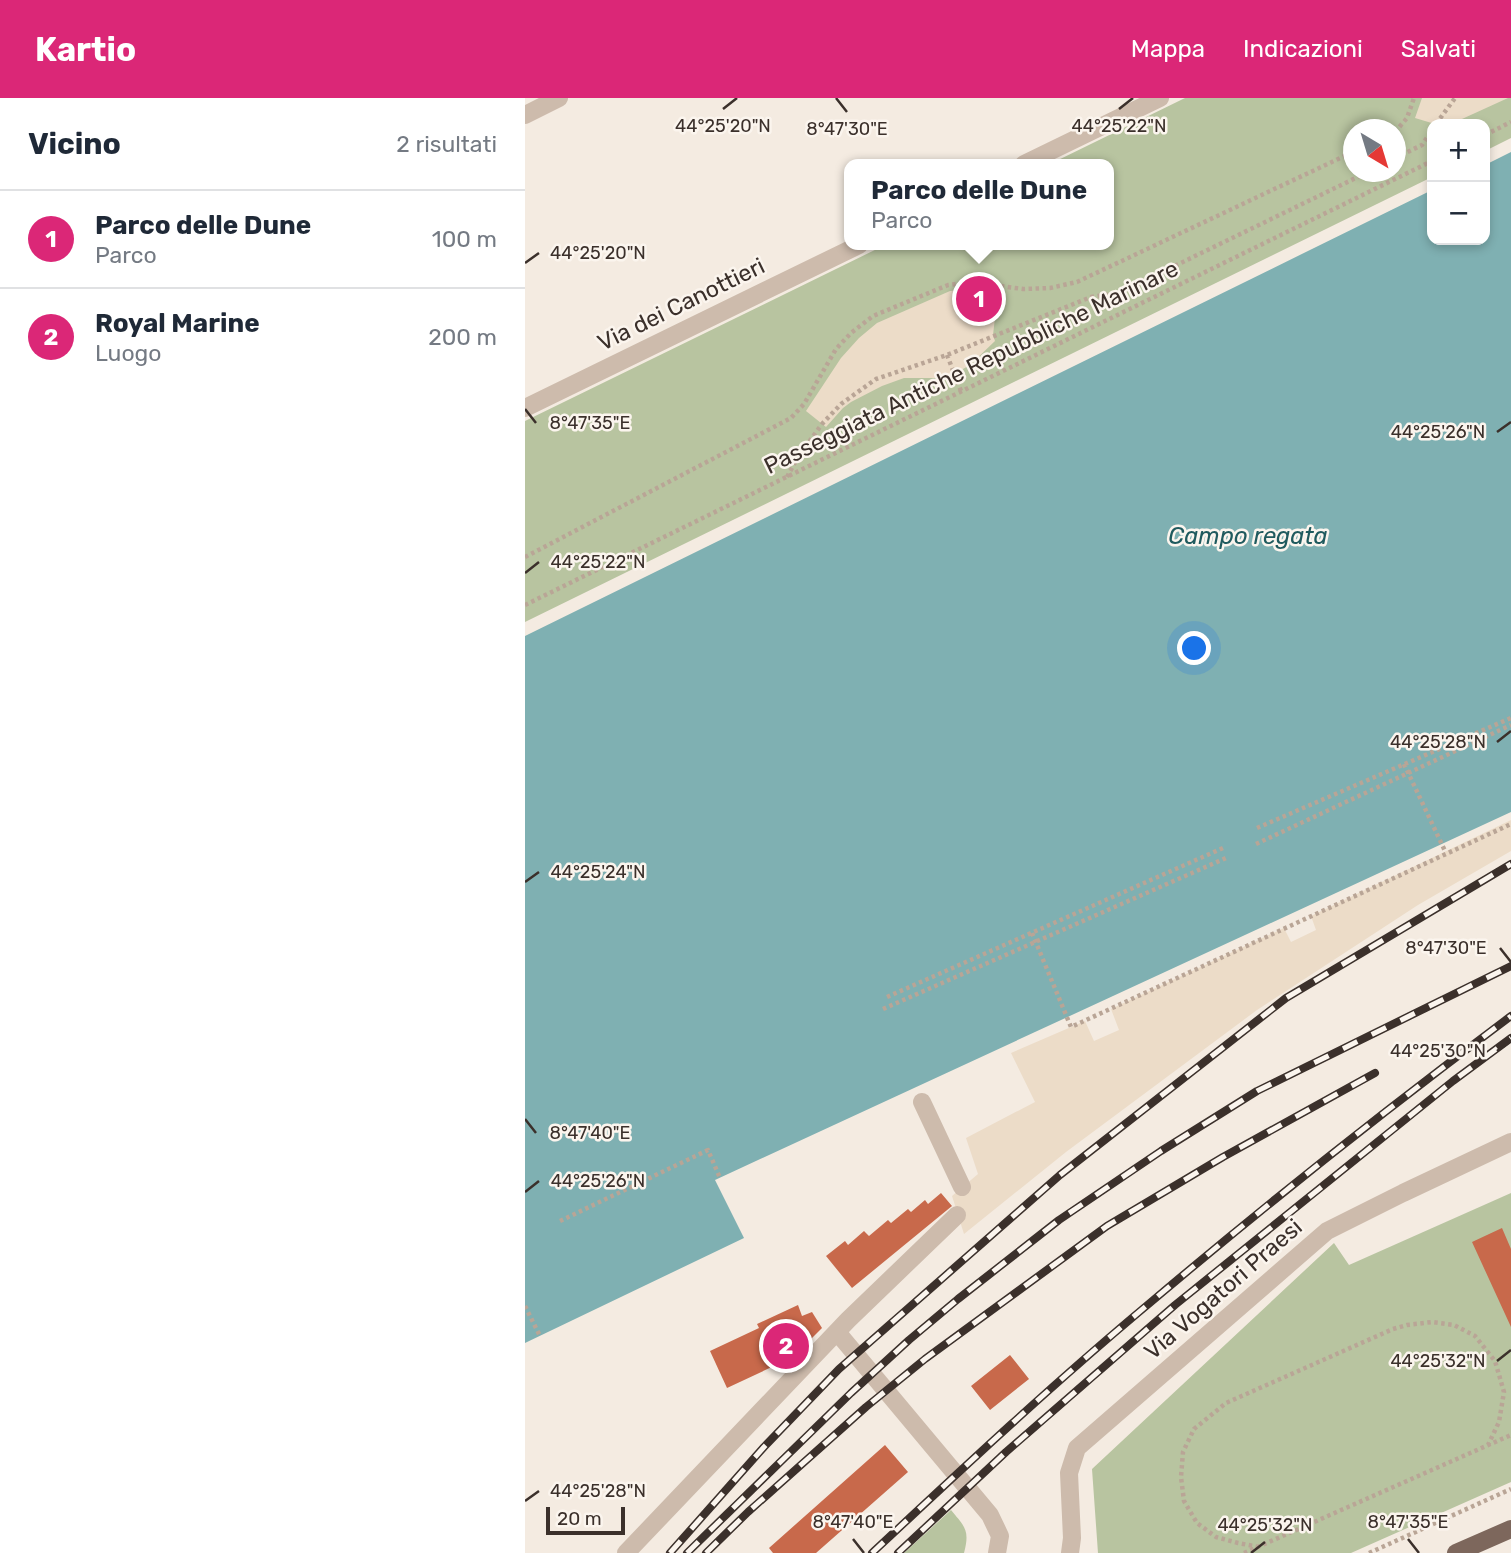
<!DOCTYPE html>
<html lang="it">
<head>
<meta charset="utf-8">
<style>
	:root { --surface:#fff; --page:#f2f2f3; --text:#1f2937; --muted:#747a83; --line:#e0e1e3; --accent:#db2777 }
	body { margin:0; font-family:Rubik,sans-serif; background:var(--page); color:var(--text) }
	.controls { position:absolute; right:21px; top:21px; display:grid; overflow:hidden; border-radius:14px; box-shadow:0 4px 10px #0003 }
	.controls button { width:63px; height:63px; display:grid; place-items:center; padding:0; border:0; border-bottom:2px solid var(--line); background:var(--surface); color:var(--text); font:35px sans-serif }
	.compass { position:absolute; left:818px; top:21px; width:63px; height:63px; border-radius:50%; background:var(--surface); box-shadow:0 4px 10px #0003; rotate:142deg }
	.scale { position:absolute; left:21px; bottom:18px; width:79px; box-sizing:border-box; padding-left:7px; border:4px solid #3b302b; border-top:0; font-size:19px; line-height:24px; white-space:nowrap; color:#3b302b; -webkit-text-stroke:5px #fbf5ee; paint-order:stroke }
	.you { position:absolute; left:670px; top:551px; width:24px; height:24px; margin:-18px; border:5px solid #fff; border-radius:50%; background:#1a73e8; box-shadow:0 0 0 10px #1a73e833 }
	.badge { display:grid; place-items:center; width:46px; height:46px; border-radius:50%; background:var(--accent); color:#fff; font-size:23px; font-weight:700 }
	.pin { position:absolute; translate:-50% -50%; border:4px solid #fff; box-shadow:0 2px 7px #0006 }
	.popup { position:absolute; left:319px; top:61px; width:270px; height:91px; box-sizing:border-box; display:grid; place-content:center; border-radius:14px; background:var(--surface); filter:drop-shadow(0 2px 5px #0005); font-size:23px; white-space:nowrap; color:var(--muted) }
	.popup b { font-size:26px; color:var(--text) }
	.popup::after { content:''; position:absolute; left:50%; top:100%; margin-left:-14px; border:14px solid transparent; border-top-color:var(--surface) }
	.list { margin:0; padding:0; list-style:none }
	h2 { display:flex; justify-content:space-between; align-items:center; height:91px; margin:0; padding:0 28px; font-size:30px }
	h2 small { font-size:23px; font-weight:400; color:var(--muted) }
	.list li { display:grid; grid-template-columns:46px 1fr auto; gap:21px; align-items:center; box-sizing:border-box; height:98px; padding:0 28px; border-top:2px solid var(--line) }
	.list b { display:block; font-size:26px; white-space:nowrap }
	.list p { margin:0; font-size:23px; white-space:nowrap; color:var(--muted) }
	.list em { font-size:23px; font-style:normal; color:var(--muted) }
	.map { position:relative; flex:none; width:986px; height:1455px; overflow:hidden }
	header { display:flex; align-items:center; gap:42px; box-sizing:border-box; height:98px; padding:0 35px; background:var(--accent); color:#fff }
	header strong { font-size:33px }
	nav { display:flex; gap:38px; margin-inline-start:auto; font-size:24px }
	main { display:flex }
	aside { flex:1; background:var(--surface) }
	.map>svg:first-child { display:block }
</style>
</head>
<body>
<header>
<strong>Kartio</strong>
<nav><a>Mappa</a><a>Indicazioni</a><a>Salvati</a></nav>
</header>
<main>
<aside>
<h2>Vicino<small>2 risultati</small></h2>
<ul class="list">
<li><span class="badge">1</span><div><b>Parco delle Dune</b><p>Parco</p></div><em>100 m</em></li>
<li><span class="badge">2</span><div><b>Royal Marine</b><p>Luogo</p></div><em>200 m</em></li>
</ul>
</aside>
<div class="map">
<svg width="986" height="1455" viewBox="0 0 986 1455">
	<rect width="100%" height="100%" fill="#f4ebe1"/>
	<path fill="#b8c4a0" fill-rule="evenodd" d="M660 0H986V40L960 53V26H907V79L0 524V323L360 147H584V66H525ZM828 32H870V74H828Z
		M986 1095V1384L826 1455H573L567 1371 809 1145 824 1167Z
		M426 1412C440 1429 445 1432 439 1455H379Z"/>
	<path fill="#ecdcc8" d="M897 0H983L926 26H910L890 20Z
		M443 191 473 194 468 237 470 243 445 267 429 276 414 280H379L357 288 326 304 318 310 301 329 281 313 316 260 334 240 352 225 425 193Z
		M986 722V753L893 807 732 912 541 1054 439 1136 427 1098 453 1076 441 1040 510 1004 486 955 560 923 569 943 594 932 586 911 759 830 766 844 791 832 786 818Z"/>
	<path fill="#7fb0b2" d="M986 54V714L190 1082 219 1140 0 1245V538L907 92V142H960V67Z"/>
	<path fill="#c8694b" d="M416 1095 427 1108 327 1190 301 1158 320 1143 323 1147 339 1133 344 1138 363 1122 366 1125 383 1111 386 1114 400 1102 403 1106Z
		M977 1130 986 1151V1229L947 1144Z
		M273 1207 277 1218 287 1214 297 1230 254 1273 251 1267 202 1290 185 1253 234 1230 232 1226Z
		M485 1257 504 1281 465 1312 446 1288Z
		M360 1347 383 1374 291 1455H248L244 1450Z"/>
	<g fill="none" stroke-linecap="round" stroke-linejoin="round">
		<path stroke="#b9a596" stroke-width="4.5" stroke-dasharray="3.5 3.5" stroke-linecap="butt" d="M911 26 930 0
			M870 34 882 20 889 0
			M960 37 986 24
			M870 60 897 47 907 32
			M422 257 436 293
			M262 379 273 359 297 326 316 306 351 281 422 257 566 199 594 195 843 74
			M0 459 266 320 279 306 311 251 326 235 348 218 423 187 445 184 498 191 525 190 552 184 828 54
			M0 507 907 63
			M879 666 920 753
			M732 730 986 620
			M731 746 986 627
			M507 835 546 929 986 726
			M362 899 698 750
			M358 911 701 760
			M35 1123 183 1052 195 1080
			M0 1208 15 1238
			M734 1449 713 1445 691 1439 672 1425 659 1403 656 1379 658 1354 669 1331 701 1305 868 1231 882 1227 907 1224 929 1227 950 1238 970 1263 979 1294 974 1324 963 1347
			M719 1455 986 1337
			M844 1455 986 1391"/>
		<path stroke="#cdbbac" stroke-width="18" d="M0 17 34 0
			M499 66 635 0
			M0 310 334 147
			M397 1004 437 1089
			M312 1234 465 1417 475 1438 472 1455
			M101 1455 323 1222 432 1117
			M545 1455 547 1440 544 1375 552 1350 802 1133 878 1095 986 1044"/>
		<path stroke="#7d675c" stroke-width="18" d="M931 1455 986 1431"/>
		<defs>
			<path id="rail" d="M145 1455 239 1349 314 1271 535 1077 761 900 986 766
				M162 1455 326 1295 384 1242 433 1201 534 1122 636 1053 732 993 986 868
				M181 1455 223 1414 341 1309 400 1261 582 1128 698 1059 850 975
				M347 1455C438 1370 530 1284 626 1204 743 1105 863 1010 986 918
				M373 1455 481 1354 650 1207 928 983 986 940"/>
		</defs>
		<use href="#rail" stroke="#3b302b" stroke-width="8"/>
		<use href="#rail" stroke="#fbf5ee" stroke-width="5" stroke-dasharray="16" stroke-linecap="butt"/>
	</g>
	<path fill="none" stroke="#3b302b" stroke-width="2.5" d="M311 0 322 14M198 11 212 0M594 11 608 0M0 165 14 155M0 311 11 325M972 334 986 324M0 475 14 464M972 644 986 633M0 784 14 774M975 850 986 864M972 953 986 943M0 1021 11 1035M0 1094 14 1083M972 1263 986 1252M0 1403 14 1393M328 1441 339 1455M883 1441 894 1455M726 1455 740 1444"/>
	<g text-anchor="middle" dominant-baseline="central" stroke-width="5" stroke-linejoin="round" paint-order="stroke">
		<g font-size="23" fill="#3b302b" stroke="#fbf5ee">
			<text transform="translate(156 206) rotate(-26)">Via dei Canottieri</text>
			<text transform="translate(446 269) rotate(-26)">Passeggiata Antiche Repubbliche Marinare</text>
			<text transform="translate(698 1191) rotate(-41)">Via Vogatori Praesi</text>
		</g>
		<g font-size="24" font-style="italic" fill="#1f5a5e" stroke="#fbf5ee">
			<text x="723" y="438">Campo regata</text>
		</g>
	</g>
	<g font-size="18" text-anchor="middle" fill="#3b302b" stroke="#fbf5ee" stroke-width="5" stroke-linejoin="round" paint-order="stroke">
		<text x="198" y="34">44°25'20"N</text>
		<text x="594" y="34">44°25'22"N</text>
		<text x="322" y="37">8°47'30"E</text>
		<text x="73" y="161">44°25'20"N</text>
		<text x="65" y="331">8°47'35"E</text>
		<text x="913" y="340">44°25'26"N</text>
		<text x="73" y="470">44°25'22"N</text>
		<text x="913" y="650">44°25'28"N</text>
		<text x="73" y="780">44°25'24"N</text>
		<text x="921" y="856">8°47'30"E</text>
		<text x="913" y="959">44°25'30"N</text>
		<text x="65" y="1041">8°47'40"E</text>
		<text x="73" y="1089">44°25'26"N</text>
		<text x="913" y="1269">44°25'32"N</text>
		<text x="73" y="1399">44°25'28"N</text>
		<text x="328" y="1430">8°47'40"E</text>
		<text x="883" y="1430">8°47'35"E</text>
		<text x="740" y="1433">44°25'32"N</text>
	</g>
</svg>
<div class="controls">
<button>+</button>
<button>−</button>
</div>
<svg class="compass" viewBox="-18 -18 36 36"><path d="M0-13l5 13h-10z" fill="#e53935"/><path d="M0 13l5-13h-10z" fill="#747a83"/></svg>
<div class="scale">20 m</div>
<div class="you"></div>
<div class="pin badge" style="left:454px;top:201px">1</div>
<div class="popup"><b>Parco delle Dune</b>Parco</div>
<div class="pin badge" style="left:261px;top:1248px">2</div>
</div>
</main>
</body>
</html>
